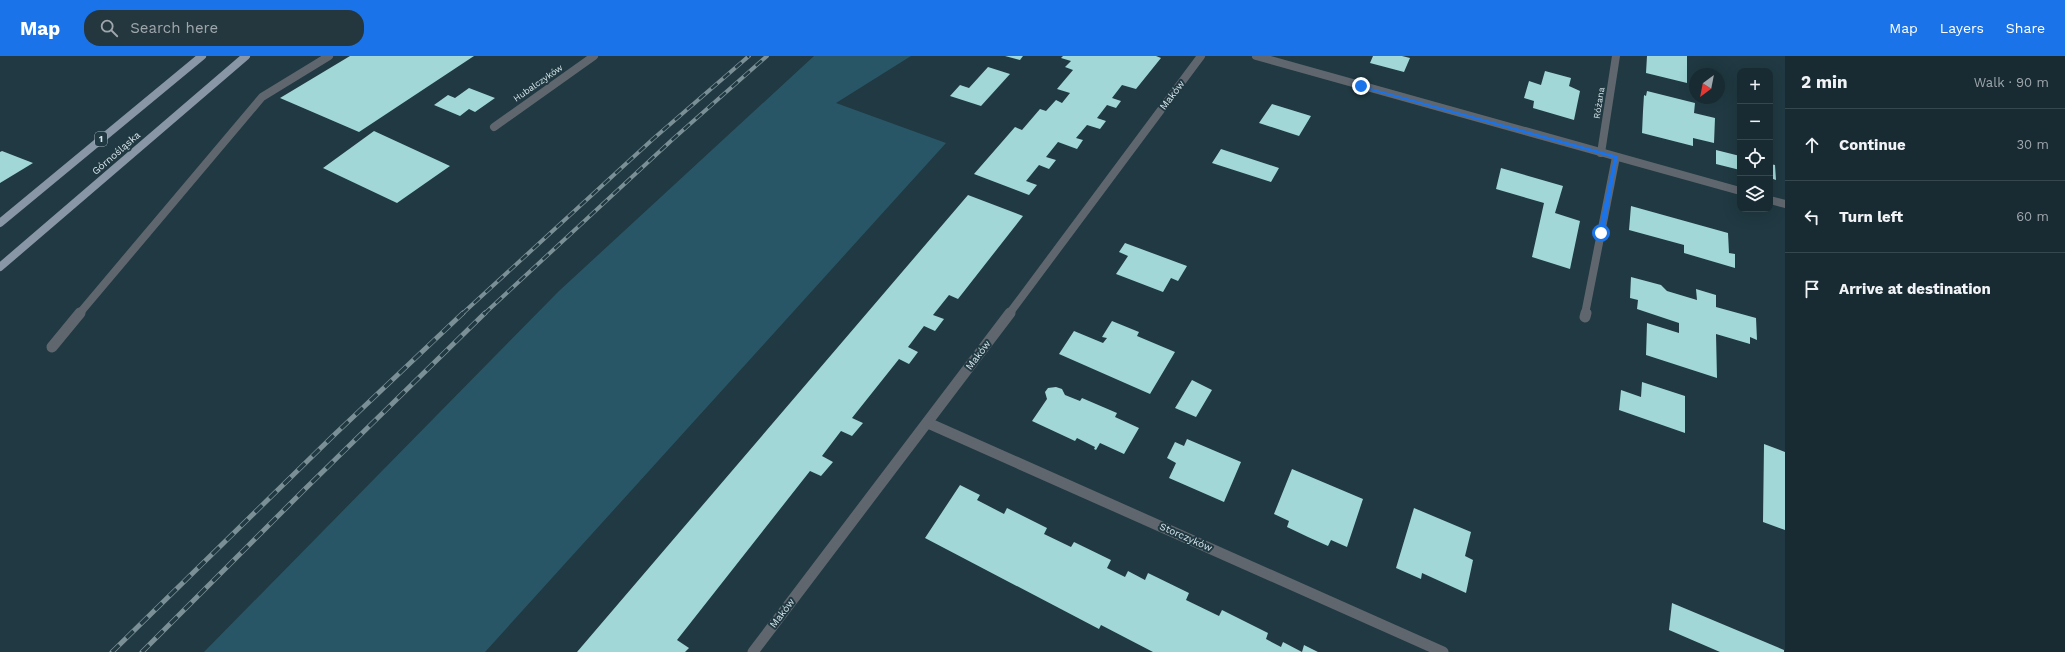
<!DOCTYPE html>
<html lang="en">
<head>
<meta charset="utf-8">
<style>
	:root { --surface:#182b32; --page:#25373e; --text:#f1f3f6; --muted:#9fa7ac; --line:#36474d; --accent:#1a73e8 }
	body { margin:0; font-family:"Work Sans",sans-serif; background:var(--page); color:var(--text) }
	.controls { position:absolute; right:12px; top:12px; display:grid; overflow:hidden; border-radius:8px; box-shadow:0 4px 16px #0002 }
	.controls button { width:36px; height:36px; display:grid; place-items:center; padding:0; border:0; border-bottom:1px solid var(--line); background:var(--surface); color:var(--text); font:20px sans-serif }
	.compass { position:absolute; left:1689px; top:12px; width:36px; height:36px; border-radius:50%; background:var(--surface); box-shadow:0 4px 16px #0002; rotate:212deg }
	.stop { position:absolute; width:12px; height:12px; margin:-9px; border:3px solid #1a73e8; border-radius:50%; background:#fff }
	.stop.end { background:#1a73e8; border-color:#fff; box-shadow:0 1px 4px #0008 }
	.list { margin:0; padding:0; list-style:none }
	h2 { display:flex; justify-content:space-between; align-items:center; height:52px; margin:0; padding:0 16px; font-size:17px }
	h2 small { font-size:13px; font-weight:400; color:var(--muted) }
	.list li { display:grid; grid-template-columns:26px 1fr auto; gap:12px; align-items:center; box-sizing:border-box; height:72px; padding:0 16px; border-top:1px solid var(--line) }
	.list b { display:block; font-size:15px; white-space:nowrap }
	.list em { font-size:13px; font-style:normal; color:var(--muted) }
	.icon { flex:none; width:22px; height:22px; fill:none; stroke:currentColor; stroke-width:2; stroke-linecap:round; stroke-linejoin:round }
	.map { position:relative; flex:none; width:1785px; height:596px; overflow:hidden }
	header { display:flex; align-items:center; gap:24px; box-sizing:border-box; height:56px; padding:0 20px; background:var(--accent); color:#fff }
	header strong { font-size:19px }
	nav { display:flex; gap:22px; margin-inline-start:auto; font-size:14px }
	.search { width:280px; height:36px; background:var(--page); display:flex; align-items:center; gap:10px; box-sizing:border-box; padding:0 14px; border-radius:16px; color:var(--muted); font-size:15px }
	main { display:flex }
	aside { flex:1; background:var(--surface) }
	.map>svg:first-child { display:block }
</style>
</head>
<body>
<header>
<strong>Map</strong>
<div class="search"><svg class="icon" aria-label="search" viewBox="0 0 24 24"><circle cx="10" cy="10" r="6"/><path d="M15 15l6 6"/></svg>Search here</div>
<nav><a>Map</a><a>Layers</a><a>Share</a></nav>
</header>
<main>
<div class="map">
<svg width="1785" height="596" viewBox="0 0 1785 596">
	<rect width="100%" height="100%" fill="#203942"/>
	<path fill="#295666" d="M814 0H911L836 47 946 87 485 596H204L559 235Z"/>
	<path fill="#a1d7d7" d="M350 0H474L359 76 280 42Z
		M1005 0H1023L1020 4Z
		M1063 0H1156L1161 2 1136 33 1122 29 1112 42 1121 45 1116 52 1107 49 1097 62 1106 65 1100 73 1087 69 1076 82 1083 84 1077 93 1058 86 1046 101 1056 104 1049 113 1039 109 1026 125 1037 129 1029 139 974 118 1015 71 1022 74 1040 53 1046 55 1056 44 1062 47 1070 37 1057 33 1073 14 1065 11 1071 5 1061 2Z
		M1373 0H1402L1410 2 1404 16 1370 7Z
		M1647 0H1687V27L1646 17Z
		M988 11 1010 18 981 50 950 40 960 29 969 32Z
		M1545 15 1571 22 1569 30 1580 35 1574 64 1533 52 1534 45 1524 42 1529 25 1541 29Z
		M469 32 495 42 475 56 469 53 460 60 434 49 448 39 455 42Z
		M1647 35 1695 47 1694 57 1715 62 1714 87 1693 82V90L1642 77 1643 55 1644 39 1646 40Z
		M1272 48 1311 60 1299 80 1259 67Z
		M374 75 450 110 397 147 323 112Z
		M1221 93 1279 112 1271 126 1212 107Z
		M1716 94 1740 100V114L1716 108Z
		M2 95 33 107 0 127V96Z
		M1770 108 1775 109 1776 124 1770 122Z
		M1501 112 1563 130 1555 157 1580 165 1570 213 1532 201 1544 147 1496 133Z
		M968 139 1023 160 958 243 949 239 933 259 944 263 935 275 924 270 908 291 918 296 909 308 899 303 852 362 863 367 852 380 841 375 822 400 833 406 821 420 810 415 677 584 689 592 685 596H577Z
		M1631 150 1728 177 1729 197 1735 198V212L1684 197V189L1629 174Z
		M1125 187 1187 210 1178 225 1171 222 1163 236 1116 218 1128 200 1119 196Z
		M1631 221 1661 229 1667 235 1697 244 1696 233 1716 239V251L1756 262 1757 284 1750 281V288L1716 278 1717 322 1646 299 1647 267 1679 277V267L1637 253 1638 244 1630 242Z
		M1112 265 1139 276 1137 280 1175 296 1150 338 1059 298 1074 275 1103 287 1107 282 1102 281Z
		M1192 324 1212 334 1196 361 1175 352Z
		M1642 326 1685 340V377L1619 354 1621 334 1641 341Z
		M1056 331 1062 333 1065 339 1080 345 1082 342 1117 357 1115 361 1139 372 1124 398 1100 387 1096 394 1094 393 1095 391 1077 382 1075 385 1032 365 1047 343 1045 336 1048 332Z
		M1187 383 1241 406 1224 446 1169 422 1176 407 1167 402 1175 386 1184 390Z
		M1764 388 1785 396V474L1763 466Z
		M1292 413 1363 443 1347 491 1331 484 1328 490 1308 481 1287 471 1289 465 1274 458Z
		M960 429 980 439 977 444 1004 458 1007 452 1047 472 1044 478 1071 491 1074 486 1111 504 1107 512 1125 521 1128 515 1145 524 1148 517 1189 537 1186 544 1219 560 1222 554 1268 577 1266 583 1281 591 1283 586 1302 596 1304 589 1318 596H1153L1101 569 1099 573 925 482Z
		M1414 452 1471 476 1465 500 1473 504 1466 537 1422 517 1421 523 1396 512Z
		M1672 547 1784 594V596H1720L1669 574Z"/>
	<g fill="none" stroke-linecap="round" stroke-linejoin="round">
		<path stroke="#5f666e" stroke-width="8" d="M79 258 262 41 329 0
			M1585 258 1616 101"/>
		<path stroke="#5f666e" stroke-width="11" d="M1585 261 1586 257
			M52 291 80 257"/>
		<path stroke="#5f666e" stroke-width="8" d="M494 71 594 0
			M1601 97 1616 0
			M1009 258 1201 0"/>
		<path stroke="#5f666e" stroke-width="11" d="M928 367 1443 596
			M753 596 1010 257"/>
		<path stroke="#5f666e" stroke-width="8" d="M1256 0 1740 135
			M1770 144 1785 148"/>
		<path stroke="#8896a6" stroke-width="8" d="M0 167 202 0
			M0 211 246 0"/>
		<defs>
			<path id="rail-far1" d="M462 258 653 83 749 0
				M484 258 673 83 767 0"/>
			<path id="rail" d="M112 596 333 380 463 257
				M142 596 304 434 485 257"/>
		</defs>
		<use href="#rail-far1" stroke="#7b8f96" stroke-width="4"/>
		<use href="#rail" stroke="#7b8f96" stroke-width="5"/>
		<use href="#rail-far1" stroke="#203942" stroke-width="2.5" stroke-dasharray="8" stroke-linecap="butt"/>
		<use href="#rail" stroke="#203942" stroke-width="3.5" stroke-dasharray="10" stroke-linecap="butt"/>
	</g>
	<path fill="#1a73e8" d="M1359 29 1618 100 1604 177 1601 179 1598 177 1614 102 1359 31Z"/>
	<g text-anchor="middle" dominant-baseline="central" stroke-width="4" stroke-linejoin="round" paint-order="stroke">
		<g font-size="9" fill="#d8e7ec" stroke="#203942">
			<text transform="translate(538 27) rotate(-35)">Hubalczyków</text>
			<text transform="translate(1599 47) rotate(-81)">Różana</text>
		</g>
		<rect fill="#203942" stroke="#a1b3b9" stroke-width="1" x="95" y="76" width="12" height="14" rx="3"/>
		<g font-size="9" font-weight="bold" fill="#d8e7ec">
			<text x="101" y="83">1</text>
		</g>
		<g font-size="10" fill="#d8e7ec" stroke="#203942">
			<text transform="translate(1172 39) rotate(-53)">Maków</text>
			<text transform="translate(116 97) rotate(-41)">Górnośląska</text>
			<text transform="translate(978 299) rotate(-53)">Maków</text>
			<text transform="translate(1186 481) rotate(24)">Storczyków</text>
			<text transform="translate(782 557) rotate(-53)">Maków</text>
		</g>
	</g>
</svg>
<div class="controls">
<button>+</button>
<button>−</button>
<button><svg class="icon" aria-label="locate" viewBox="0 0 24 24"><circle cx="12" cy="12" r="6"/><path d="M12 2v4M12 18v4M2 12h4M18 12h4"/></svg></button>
<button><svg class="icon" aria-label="layers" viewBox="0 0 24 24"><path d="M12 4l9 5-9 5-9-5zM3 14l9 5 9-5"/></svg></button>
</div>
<svg class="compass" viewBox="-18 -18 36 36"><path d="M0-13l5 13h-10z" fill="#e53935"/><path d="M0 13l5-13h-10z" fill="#9fa7ac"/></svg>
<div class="stop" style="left:1601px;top:177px"></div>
<div class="stop end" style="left:1361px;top:30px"></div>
</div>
<aside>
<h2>2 min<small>Walk · 90 m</small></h2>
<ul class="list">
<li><svg class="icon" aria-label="ahead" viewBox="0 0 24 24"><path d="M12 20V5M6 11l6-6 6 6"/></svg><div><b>Continue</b></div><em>30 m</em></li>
<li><svg class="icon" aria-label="left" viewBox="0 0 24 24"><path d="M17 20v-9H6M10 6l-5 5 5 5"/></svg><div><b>Turn left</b></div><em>60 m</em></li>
<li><svg class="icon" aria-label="arrive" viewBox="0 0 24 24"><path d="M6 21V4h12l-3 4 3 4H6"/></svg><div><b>Arrive at destination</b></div></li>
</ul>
</aside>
</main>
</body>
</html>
